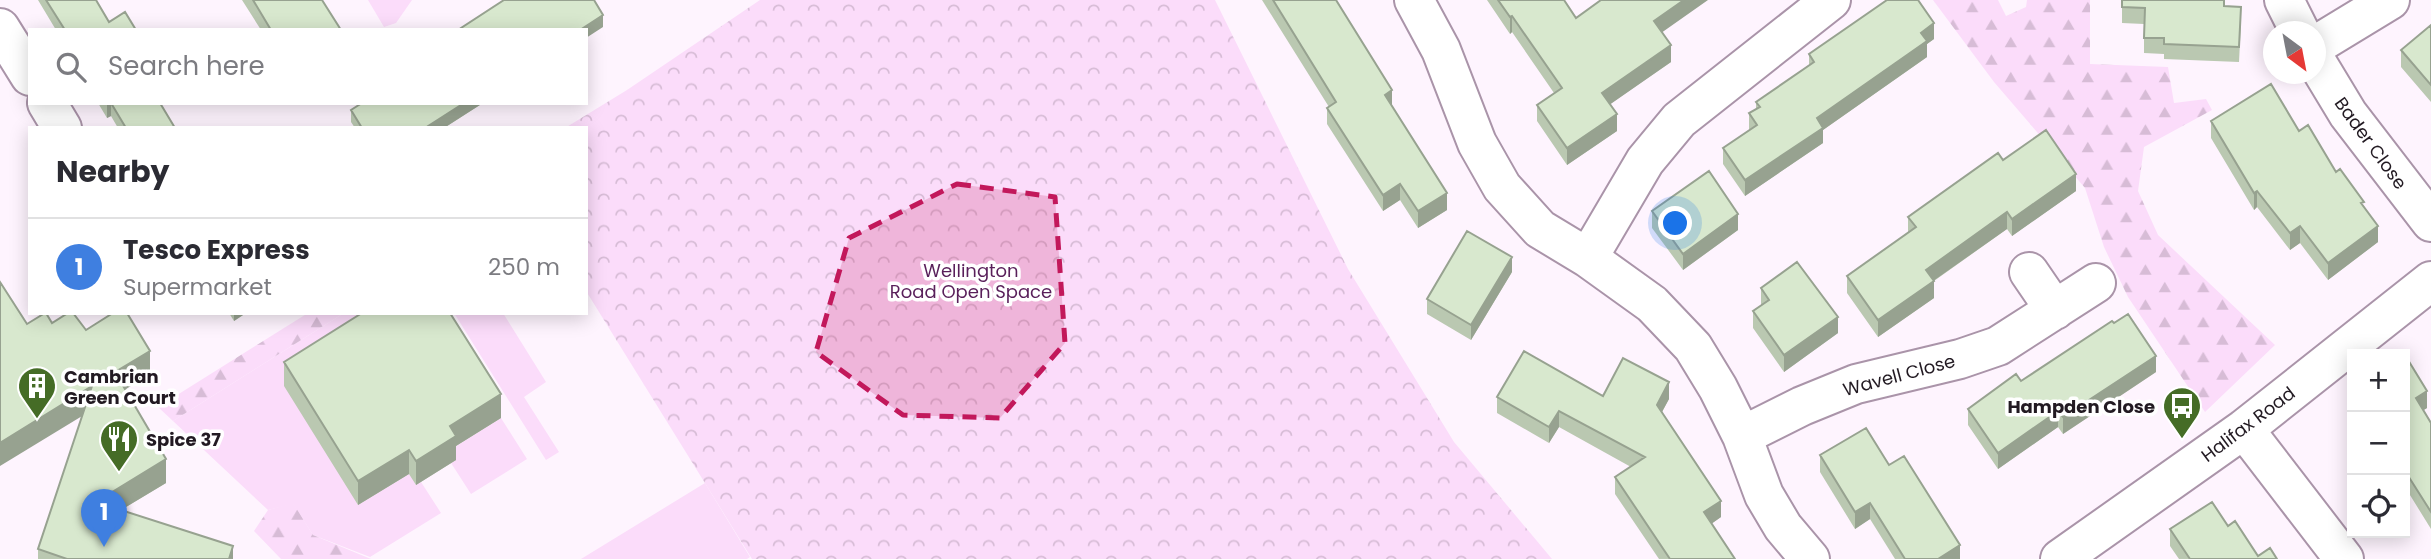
<!DOCTYPE html>
<html lang="en">
<head>
<meta charset="utf-8">
<style>
	:root { --surface:#fff; --page:#f2f2f3; --text:#2b2b33; --muted:#7c7c81; --line:#e1e1e2; --accent:#456c26 }
	body { margin:0; font-family:Poppins,sans-serif; background:var(--page); color:var(--text) }
	.controls { position:absolute; right:21px; bottom:21px; display:grid; overflow:hidden; border-radius:0px; box-shadow:0 4px 18px #0003 }
	.controls button { width:63px; height:63px; display:grid; place-items:center; padding:0; border:0; border-bottom:2px solid var(--line); background:var(--surface); color:var(--text); font:35px sans-serif }
	.compass { position:absolute; left:2263px; top:21px; width:63px; height:63px; border-radius:50%; background:var(--surface); box-shadow:0 4px 18px #0003; rotate:148deg }
	.you { position:absolute; left:1676px; top:224px; width:24px; height:24px; margin:-18px; border:5px solid #fff; border-radius:50%; background:#1a73e8; box-shadow:0 0 0 10px #1a73e833 }
	.badge { display:grid; place-items:center; width:46px; height:46px; border-radius:50%; background:var(--accent); color:#fff; font-size:23px; font-weight:700 }
	.pin { position:absolute; translate:-50% -58px; filter:drop-shadow(0 2px 4px #0008) }
	.pin::after { content:''; position:absolute; top:37px; width:24px; height:21px; background:inherit; clip-path:polygon(0 0,100% 0,50% 100%) }
	.list { margin:0; padding:0; list-style:none }
	h2 { display:flex; justify-content:space-between; align-items:center; height:91px; margin:0; padding:0 28px; font-size:30px }
	h2 small { font-size:23px; font-weight:400; color:var(--muted) }
	.list li { display:grid; grid-template-columns:46px 1fr auto; gap:21px; align-items:center; box-sizing:border-box; height:98px; padding:0 28px; border-top:2px solid var(--line) }
	.list b { display:block; font-size:26px; white-space:nowrap }
	.list p { margin:0; font-size:23px; white-space:nowrap; color:var(--muted) }
	.list em { font-size:23px; font-style:normal; color:var(--muted) }
	.icon { flex:none; width:38px; height:38px; fill:none; stroke:currentColor; stroke-width:2; stroke-linecap:round; stroke-linejoin:round }
	.map { position:relative; flex:none; width:2431px; height:559px; overflow:hidden }
	.search { position:absolute; background:var(--surface); box-shadow:0 4px 18px #0003; left:28px; top:28px; width:560px; height:77px; display:flex; align-items:center; gap:18px; box-sizing:border-box; padding:0 24px; border-radius:0px; color:var(--muted); font-size:26px }
	.panel { position:absolute; background:var(--surface); box-shadow:0 4px 18px #0003; left:28px; top:126px; width:560px; height:189px; border-radius:0px }
	.map>svg:first-child { display:block }
</style>
</head>
<body>
<div class="map">
<svg width="2431" height="559" viewBox="0 0 2431 559">
	<defs>
		<pattern id="forest-firs" width="22" height="20" patternUnits="userSpaceOnUse" patternTransform="scale(1.75)"><rect width="22" height="20" fill="#fbdcfa"/><path d="M5 1l3.5 6h-7zM16 11l3.5 6h-7z" fill="#d7bcd6"/></pattern>
		<pattern id="park-crowns" width="20" height="18" patternUnits="userSpaceOnUse" patternTransform="scale(1.75)"><rect width="20" height="18" fill="#fbdcfa"/><path d="M2 6a3 3 0 1 1 6 0M12 15a3 3 0 1 1 6 0" fill="none" stroke="#d7bcd6"/></pattern>
	</defs>
	<rect width="100%" height="100%" fill="#fef4fe"/>
	<path fill="#fbdcfa" d="M368 0H412L396 23 384 27Z
		M344 313H400L358 505 409 474 421 482 441 513 370 557 313 535 293 504 268 510 173 421Z
		M454 313H503L546 382 524 397 559 452 546 460Z
		M501 418 527 459 471 494 451 463 450 450Z
		M705 483 750 557 747 559H581Z"/>
	<path fill="url(#forest-firs)" d="M1933 0H1998L2006 16 2026 7 2027 0H2090V64L2168 67 2174 103 2206 99 2212 110 2144 147 2138 191 2158 235 2275 345 2205 412 2128 297 2104 247 2085 188 1994 82Z
		M308 313H344L173 421 158 407Z
		M293 503 313 535 371 559H281L254 531 268 510Z"/>
	<path fill="url(#park-crowns)" d="M760 0H1215L1348 269 1454 442 1552 559H752L586 291V128H565L627 90Z"/>
	<g fill="none" stroke-linecap="round" stroke-linejoin="round">
		<defs>
			<path id="street" d="M1414 0 1441 50 1477 143 1502 187 1540 229 1588 258 1652 304 1693 347 1718 388 1742 436 1764 495 1783 527 1810 559
				M2284 0 2300 32
				M0 28 30 76
				M2316 45 2390 0
				M2316 61 2348 114 2431 222
				M47 103 62 128
				M1588 258 1645 161 1679 120 1831 0
				M2029 272 2055 310
				M2244 429 2344 559
				M1742 436 1802 406 1856 384 1960 359 1998 346 2096 283
				M2060 559 2244 429 2431 281"/>
		</defs>
		<use href="#street" stroke="#aa94a9" stroke-width="42"/>
		<use href="#street" stroke="#fff" stroke-width="38"/>
	</g>
	<path fill="#bac8b1" d="M38 0H96L109 22 136 30H56Z
		M242 0H322L341 30H261Z
		M1262 0H1336L1447 210 1418 228 1400 200 1383 211 1327 124V108L1329 107Z
		M1487 0H1564L1576 18 1662 32 1671 62 1610 104 1617 131 1567 165 1537 121V105L1554 93 1512 32 1510 34Z
		M2225 6 2241 22 2239 62 2164 59V54L2144 53V24L2122 23V7Z
		M2431 25V102L2401 67V50Z
		M1934 39 1927 44V57L1823 130V143L1745 196 1723 164V148L1749 130V113L1756 109V102L1809 65V54Z
		M98 103H160L175 128H118L111 116 107 118Z
		M362 103H483L444 128H355L351 122V110Z
		M2211 121 2299 131 2336 172 2364 206 2378 242 2328 280 2300 243 2290 250 2257 207 2254 210 2211 138Z
		M2003 160 2076 191 2012 236 2007 229 1934 281V298L1878 337 1847 293V276L1908 233V217Z
		M1652 211 1738 230 1683 270 1652 228Z
		M1512 272 1471 340 1427 314V299Z
		M1761 288 1838 333 1784 372 1753 328V311L1761 305Z
		M229 313H246L234 321Z
		M52 323 86 330 150 374 125 389 166 483 121 510 233 559H38V549L82 416 27 324Z
		M2405 356 2427 408 2423 410 2431 422V529L2405 487Z
		M284 362 501 418 456 446V460L416 485 409 474 358 505 284 386Z
		M2156 372 2063 434 2058 427 1998 469 1968 425V409L2021 381Z
		M1603 396 1669 399 1662 412 1721 517 1711 524 1735 559H1659L1615 494V477L1631 467 1559 427 1549 443 1497 413V397Z
		M1820 455 1889 465 1960 559H1895L1870 519 1855 529 1820 472Z
		M2228 526 2258 556 2277 559H2179L2170 546V529Z"/>
	<path fill="#97a290" d="M1684 0H1708L1654 38V21Z
		M603 15V27L586 38V30H580Z
		M1512 16V32L1510 34V17Z
		M1934 23V39L1927 44V57L1823 130V143L1745 196V180L1817 118 1921 33Z
		M1671 45V62L1602 110V93Z
		M1392 90V107L1385 95Z
		M111 103V116L107 118V105Z
		M464 103H483L444 128H425Z
		M1617 114V131L1567 165V148Z
		M2076 174V191L2012 236V219Z
		M1400 184V200L1383 211V195Z
		M2257 191V207L2254 210V193Z
		M1447 193V210L1418 228V211Z
		M2007 212V229L1926 286V270Z
		M1738 214V230L1683 270V254Z
		M2300 226V243L2290 250V233Z
		M2378 226V242L2328 280V263Z
		M1512 257V272L1471 340V325Z
		M1934 281V298L1878 337V320Z
		M234 313H246L234 321Z
		M1838 317V333L1784 372V355Z
		M150 351V374L115 396V372Z
		M2156 356V372L2063 434V417Z
		M1669 382V399L1657 421V405Z
		M92 386V410L0 466V443Z
		M2427 391V408L2416 415V398Z
		M501 394V418L456 446V460L416 485V461L450 426Z
		M1559 411V427L1549 443V427Z
		M2058 411V427L1998 469V453Z
		M409 450V474L358 505V481Z
		M166 459V483L96 525V502Z
		M1721 501V517L1704 529V512Z
		M1870 503V519L1855 529V512Z
		M1960 545V559H1938Z
		M233 546V559H229Z"/>
	<path fill="#d8e8ce" stroke="#97a290" stroke-width="2" d="M46 0H96L109 22 125 12 136 30H65Z
		M253 0H322L341 30H271Z
		M504 0H594L603 15 580 30H458Z
		M1273 0H1336L1392 90 1385 95 1447 193 1418 211 1400 184 1383 195 1327 108 1336 102Z
		M1498 0H1564L1576 18 1601 0H1684L1654 21 1671 45 1602 93 1617 114 1567 148 1537 105 1562 88 1512 16 1510 17Z
		M1887 0H1918L1934 23 1921 33 1927 41 1817 118 1823 128 1745 180 1723 148 1757 125 1749 113 1760 107 1756 102 1814 62 1809 54Z
		M2122 0H2224V6L2241 7 2239 47 2164 44V38H2144L2145 8 2122 7Z
		M2431 25V85L2401 50Z
		M2271 84 2299 131 2308 125 2336 172 2340 169 2364 202 2361 203 2378 226 2328 263 2300 226 2290 233 2257 191 2254 193 2211 121Z
		M111 103H160L175 128H126Z
		M362 103H464L425 128H362L351 110Z
		M2046 130 2076 174 2012 219 2007 212 1926 270 1934 281 1878 320 1847 276 1916 227 1908 217 1998 153 2003 160Z
		M1709 171 1738 214 1683 254 1652 211Z
		M1467 231 1512 257 1471 325 1427 299Z
		M1797 262 1838 317 1784 355 1753 311 1769 300 1761 288Z
		M0 282 27 324 45 313H46L52 323 68 313H73L86 330 113 313H127L150 351 115 372 166 459 96 502 233 546 229 559H67L38 549 92 386 0 443Z
		M362 313H450L501 394 450 426 456 436 416 461 409 450 358 481 284 362Z
		M2128 314 2156 356 2063 417 2058 411 1998 453 1968 409 2016 374 2021 381 2112 321 2114 323Z
		M1524 351 1603 396 1623 358 1669 382 1657 405 1721 501 1704 512 1735 559H1670L1615 477 1645 457 1559 411 1549 427 1497 397Z
		M2405 355 2427 391 2416 398 2431 423V512L2405 471Z
		M1866 428 1889 465 1904 456 1960 545 1938 559H1905L1870 503 1855 512 1820 455Z
		M2212 502 2228 526 2235 521 2258 556 2270 548 2277 559H2190L2170 529Z"/>
	<path fill="#c2185b" fill-opacity="0.2" stroke="#c2185b" stroke-width="5" stroke-dasharray="14 9" stroke-linejoin="round" d="M957 184 1055 197 1065 343 1000 418 903 415 816 352 849 238Z"/>
	<defs>
		<symbol id="building-pin" viewBox="-11 -11 22 30"><path d="M0 17L-7.5 6A9.5 9.5 0 1 1 7.5 6Z" fill="#456c26" stroke="#fff"/><path d="M-4-6H4V6H1V3H-1V6H-4ZM-2.5-4.3h1.7v1.8h-1.7ZM.8-4.3h1.7v1.8H.8ZM-2.5-1h1.7V.8h-1.7ZM.8-1h1.7V.8H.8Z" fill="#fff"/></symbol>
		<symbol id="bus-pin" viewBox="-11 -11 22 30"><path d="M0 17L-7.5 6A9.5 9.5 0 1 1 7.5 6Z" fill="#456c26" stroke="#fff"/><path d="M-5-6H5V4H4V6H2V4H-2V6H-4V4H-5ZM-3.5-4V0h7V-4ZM-3.5 1.2v1.5H-2V1.2ZM2 1.2v1.5H3.5V1.2Z" fill="#fff"/></symbol>
		<symbol id="restaurant-pin" viewBox="-11 -11 22 30"><path d="M0 17L-7.5 6A9.5 9.5 0 1 1 7.5 6Z" fill="#456c26" stroke="#fff"/><path d="M-5-6h1v4h1v-4h1v4h1v-4h1v5L-1.5 .5V6h-2V.5L-5-1ZM5-6V6H3V1.5H1.5Q1.5-4 5-6Z" fill="#fff"/></symbol>
	</defs>
	<g fill-rule="evenodd">
		<use href="#building-pin" x="15" y="364" width="44" height="60"/>
		<use href="#bus-pin" x="2160" y="384" width="44" height="60"/>
		<use href="#restaurant-pin" x="97" y="417" width="44" height="60"/>
	</g>
	<g text-anchor="middle" dominant-baseline="central" stroke-width="7" stroke-linejoin="round" paint-order="stroke">
		<g font-size="18" fill="#221a22" stroke="#fff">
			<text transform="translate(2371 143) rotate(54)">Bader Close</text>
			<text transform="translate(1899 375) rotate(-15)">Wavell Close</text>
			<text transform="translate(2248 424) rotate(-37)">Halifax Road</text>
		</g>
		<g font-size="18" fill="#591f5a" stroke="#fff">
			<text x="971" y="270">Wellington<tspan x="971" dy="21">Road Open Space</tspan></text>
		</g>
		<g font-size="18" font-weight="bold" fill="#221a22" stroke="#fff" text-anchor="start">
			<text x="64" y="376">Cambrian<tspan x="64" dy="21">Green Court</tspan></text>
			<text x="2155" y="406" text-anchor="end">Hampden Close</text>
			<text x="146" y="439">Spice 37</text>
		</g>
	</g>
</svg>
<div class="controls">
<button>+</button>
<button>−</button>
<button><svg class="icon" aria-label="locate" viewBox="0 0 24 24"><circle cx="12" cy="12" r="6"/><path d="M12 2v4M12 18v4M2 12h4M18 12h4"/></svg></button>
</div>
<svg class="compass" viewBox="-18 -18 36 36"><path d="M0-13l5 13h-10z" fill="#e53935"/><path d="M0 13l5-13h-10z" fill="#7c7c81"/></svg>
<div class="you"></div>
<div class="pin badge" style="left:104px;top:547px;background:#3f7fe0">1</div>
<div class="search"><svg class="icon" aria-label="search" viewBox="0 0 24 24"><circle cx="10" cy="10" r="6"/><path d="M15 15l6 6"/></svg>Search here</div>
<section class="panel">
<h2>Nearby<small></small></h2>
<ul class="list">
<li><span class="badge" style="background:#3f7fe0">1</span><div><b>Tesco Express</b><p>Supermarket</p></div><em>250 m</em></li>
</ul>
</section>
</div>
</body>
</html>
